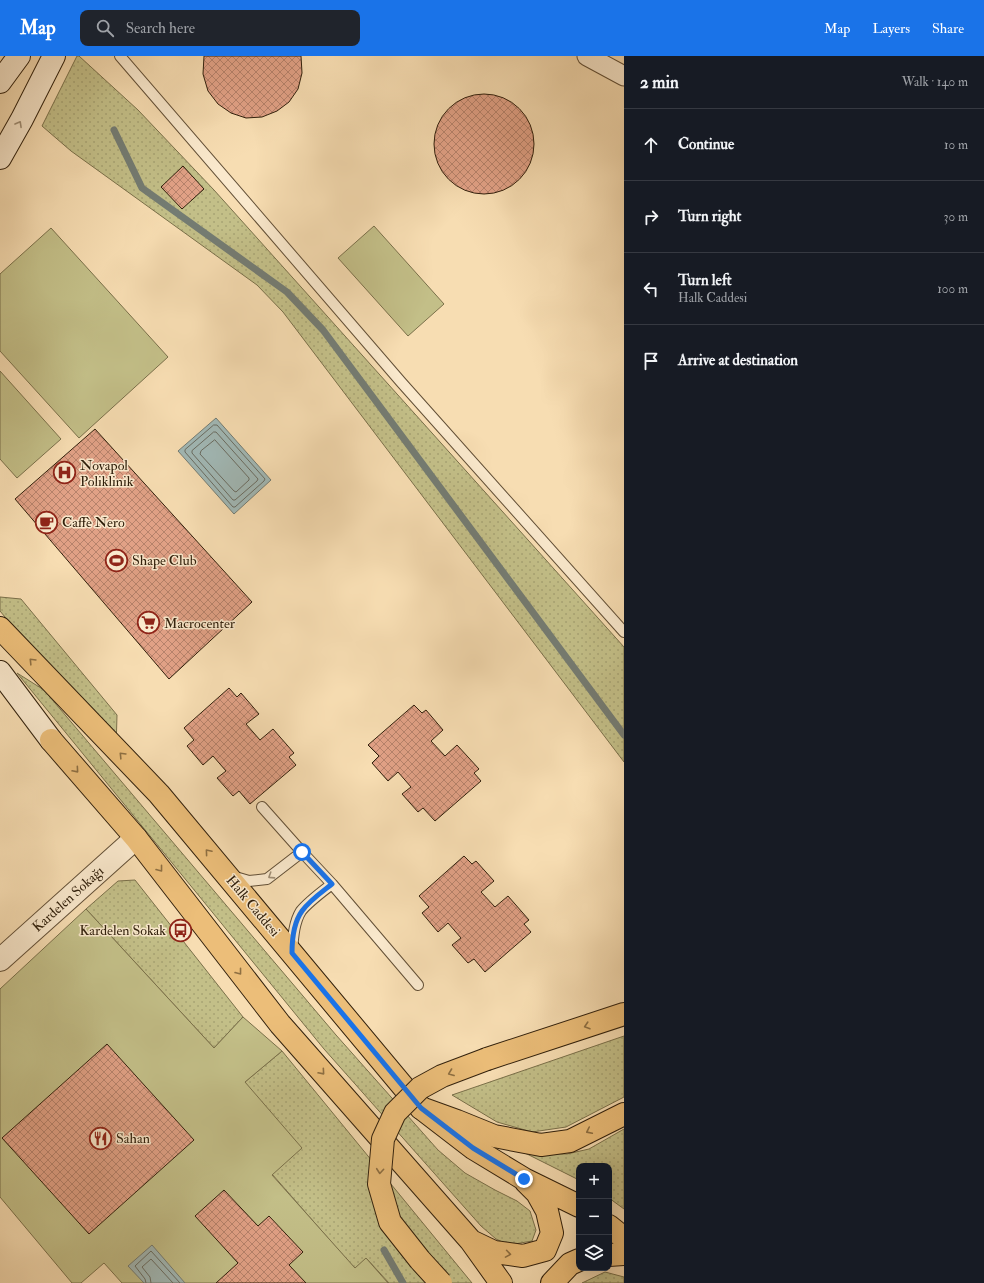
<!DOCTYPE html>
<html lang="en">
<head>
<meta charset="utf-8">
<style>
	:root { --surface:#171b24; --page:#20242c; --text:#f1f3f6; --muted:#9ea1a6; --line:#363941; --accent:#1a73e8 }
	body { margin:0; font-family:"IM FELL Double Pica",serif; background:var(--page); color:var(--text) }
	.controls { position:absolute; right:12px; bottom:12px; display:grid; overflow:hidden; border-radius:8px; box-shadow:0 4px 16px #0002 }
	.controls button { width:36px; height:36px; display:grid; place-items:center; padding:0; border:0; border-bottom:1px solid var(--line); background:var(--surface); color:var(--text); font:20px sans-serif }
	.stop { position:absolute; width:12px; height:12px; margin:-9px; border:3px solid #1a73e8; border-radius:50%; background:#fff }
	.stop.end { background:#1a73e8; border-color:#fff; box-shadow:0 1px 4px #0008 }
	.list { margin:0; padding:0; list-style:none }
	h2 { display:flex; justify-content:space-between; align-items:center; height:52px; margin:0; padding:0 16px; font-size:17px }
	h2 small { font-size:13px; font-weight:400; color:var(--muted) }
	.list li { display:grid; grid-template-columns:26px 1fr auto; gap:12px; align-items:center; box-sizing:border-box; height:72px; padding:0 16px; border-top:1px solid var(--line) }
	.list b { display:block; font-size:15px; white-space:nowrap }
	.list p { margin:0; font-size:13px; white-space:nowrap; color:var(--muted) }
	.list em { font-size:13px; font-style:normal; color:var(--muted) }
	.icon { flex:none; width:22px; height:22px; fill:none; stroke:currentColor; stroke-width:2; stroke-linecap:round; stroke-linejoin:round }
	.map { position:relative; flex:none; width:624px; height:1227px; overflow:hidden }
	header { display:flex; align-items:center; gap:24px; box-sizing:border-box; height:56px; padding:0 20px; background:var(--accent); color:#fff }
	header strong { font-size:19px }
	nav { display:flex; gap:22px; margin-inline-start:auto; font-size:14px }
	.search { width:280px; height:36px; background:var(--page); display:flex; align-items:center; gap:10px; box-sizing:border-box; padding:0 14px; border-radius:8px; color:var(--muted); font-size:15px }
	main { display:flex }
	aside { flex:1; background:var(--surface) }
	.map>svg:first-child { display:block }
</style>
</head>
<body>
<header>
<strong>Map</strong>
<div class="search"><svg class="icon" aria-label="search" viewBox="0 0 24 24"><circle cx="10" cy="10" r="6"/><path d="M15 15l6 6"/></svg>Search here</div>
<nav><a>Map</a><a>Layers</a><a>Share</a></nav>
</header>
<main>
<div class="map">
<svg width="624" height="1227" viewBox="0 0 624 1227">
	<defs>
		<pattern id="green-dots" width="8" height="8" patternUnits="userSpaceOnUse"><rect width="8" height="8" fill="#c3bf88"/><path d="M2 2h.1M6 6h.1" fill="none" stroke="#a8a474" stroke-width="1.8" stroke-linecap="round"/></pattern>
		<pattern id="building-cross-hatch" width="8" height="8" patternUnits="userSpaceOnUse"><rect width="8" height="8" fill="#e1a186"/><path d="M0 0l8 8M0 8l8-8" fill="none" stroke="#b7836c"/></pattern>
	</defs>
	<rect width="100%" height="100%" fill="#f7ddb2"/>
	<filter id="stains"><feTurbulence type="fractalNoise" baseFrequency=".005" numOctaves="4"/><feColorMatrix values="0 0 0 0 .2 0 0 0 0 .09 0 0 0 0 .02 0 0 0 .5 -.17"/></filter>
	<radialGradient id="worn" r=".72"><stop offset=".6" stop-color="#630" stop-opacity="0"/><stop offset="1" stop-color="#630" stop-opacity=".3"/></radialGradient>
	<path fill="url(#green-dots)" stroke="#7a704a" d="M77 0H79L138 54 214 134 624 591V706L283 256 257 229 71 95 42 70Z
		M0 541 21 543 117 659 116 694 0 555Z
		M17 617 44 634 336 979 438 1094 465 1117 495 1134 517 1145 530 1155 536 1174 532 1185 509 1189 496 1183 481 1170 324 993Z
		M135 824 243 961 214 992 86 853 118 825Z
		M624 980V1041L566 1071 532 1076 497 1066 452 1039Z
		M282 995 472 1227H389L367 1203 355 1213 272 1118 245 1026Z
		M624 1073V1153L609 1142V1110H579V1124L525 1097 567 1098 589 1093Z
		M605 1216 624 1221V1227H582Z"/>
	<path fill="#c3bf88" stroke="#7a704a" d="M374 170 444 248 408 280 338 202Z
		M51 172 168 301 79 382 0 295V218Z
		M0 315 61 383 17 422 0 403Z
		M86 853 214 992 243 961 282 995 245 1026 302 1092 272 1119 355 1212 366 1202 388 1227H122L104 1207 81 1227H72L0 1141V933Z"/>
	<path fill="#a1b9b7" stroke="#747c73" d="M216 362 271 424 234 458 178 395Z
		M152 1189 185 1227H144L128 1210Z"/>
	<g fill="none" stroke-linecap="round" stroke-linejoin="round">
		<path stroke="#696c62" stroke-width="1" d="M214 369H217L265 423 264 425 235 451H233L185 396V394Z
			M214 376H216L258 423 257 425 235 444H233L192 397V395Z
			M215 384 249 422V424L236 436 234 435 200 398 201 395Z
			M146 1227 145 1223 135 1210 151 1195 180 1227
			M151 1227 150 1221 142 1211 151 1203 173 1227"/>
		<path stroke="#747c73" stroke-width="7" d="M114 74 142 132 287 236 323 274 624 679
			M384 1194 403 1227"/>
	</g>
	<path fill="url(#building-cross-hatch)" stroke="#31200c" d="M204 0H301L302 17 298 33 289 46 277 55 262 61 246 62 231 57 218 48 208 35 203 18Z
		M434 88a50 50 0 1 1 100 0a50 50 0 1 1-100 0Z
		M183 110 204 133 182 153 161 131Z
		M95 373 252 546 169 623 15 443Z
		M229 632 237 641 241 637 259 658 246 668 260 684 273 673 294 697 289 701 296 709 250 748 239 735 233 740 217 722 226 715 213 700 203 709 187 690 194 684 184 672Z
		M414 649 422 657 426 654 443 674 431 685 445 700 457 689 479 713 474 717 481 725 435 765 423 752 418 756 402 738 411 731 398 716 388 725 372 707 379 700 368 689Z
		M464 800 472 808 476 805 494 825 481 836 495 851 508 840 529 864 524 868 531 876 485 916 474 903 468 907 452 889 461 882 448 867 438 876 422 857 429 851 419 840Z
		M107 988 194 1084 89 1178 2 1082Z
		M224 1134 258 1170 269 1160 303 1196 289 1209 306 1227H216L238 1207 195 1160Z"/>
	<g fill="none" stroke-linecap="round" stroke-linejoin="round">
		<defs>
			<path id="service" d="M120 0 401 326 624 576
				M262 751 302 796 332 828 418 929
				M232 820 249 825 267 823 302 796
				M292 895C293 882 294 866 301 855 308 846 323 835 332 828"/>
			<path id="minor" d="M587 0 624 20"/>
			<path id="tertiary" d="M0 904 136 782"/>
			<path id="secondary" d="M0 26 19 0
				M0 102 22 63 54 0
				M0 616 51 684"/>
			<path id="primary" d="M0 572 159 738 421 1052 473 1092 524 1123 579 1150
				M51 684 136 782 280 968 471 1185 501 1227
				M609 1170 624 1182
				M471 1185 494 1196 523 1200 545 1194 552 1177 547 1155 537 1137 526 1126
				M609 1199 624 1198
				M552 1227 570 1208 579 1204"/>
			<path id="motorway" d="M487 1003 624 958
				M421 1052 457 1065 494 1080 541 1089 570 1085 624 1058"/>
		</defs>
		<use href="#service" stroke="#624f36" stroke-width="12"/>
		<use href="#minor" stroke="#624f36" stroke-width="21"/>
		<use href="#tertiary" stroke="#624f36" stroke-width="24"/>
		<use href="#secondary" stroke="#31200c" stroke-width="24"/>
		<use href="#primary" stroke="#31200c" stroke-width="24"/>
		<use href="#motorway" stroke="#31200c" stroke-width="24"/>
		<use href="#service" stroke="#fae9cd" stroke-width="10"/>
		<use href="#minor" stroke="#fae9cd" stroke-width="19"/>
		<use href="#tertiary" stroke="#fae9cd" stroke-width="22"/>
		<use href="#secondary" stroke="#fae9cd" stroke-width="22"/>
		<use href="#primary" stroke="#ecbe79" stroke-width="22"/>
		<use href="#motorway" stroke="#ecbe79" stroke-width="22"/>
		<defs>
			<path id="motorway-bridge" d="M441 1227 420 1204 390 1166 379 1128 383 1083 395 1057 420 1032 442 1020 487 1003"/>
		</defs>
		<use href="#motorway-bridge" stroke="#31200c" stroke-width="24" stroke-linecap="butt"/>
		<use href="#motorway-bridge" stroke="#ecbe79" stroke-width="22"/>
	</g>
	<defs><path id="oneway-chevron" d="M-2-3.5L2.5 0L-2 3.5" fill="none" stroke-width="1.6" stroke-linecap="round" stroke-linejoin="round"/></defs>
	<g stroke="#a08f76">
		<use href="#oneway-chevron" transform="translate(19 68) rotate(-61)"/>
		<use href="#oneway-chevron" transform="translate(271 820) rotate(147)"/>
	</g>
	<g stroke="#8e6f42">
		<use href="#oneway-chevron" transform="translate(32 605) rotate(-134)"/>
		<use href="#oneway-chevron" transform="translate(122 699) rotate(-134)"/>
		<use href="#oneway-chevron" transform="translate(76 714) rotate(49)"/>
		<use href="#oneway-chevron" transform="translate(208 796) rotate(-130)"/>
		<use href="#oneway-chevron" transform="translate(160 813) rotate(52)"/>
		<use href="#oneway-chevron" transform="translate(239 916) rotate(52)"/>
		<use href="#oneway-chevron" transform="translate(587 970) rotate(162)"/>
		<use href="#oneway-chevron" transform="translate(322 1016) rotate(49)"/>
		<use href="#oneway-chevron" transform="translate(451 1017) rotate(159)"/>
		<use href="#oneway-chevron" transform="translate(589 1075) rotate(154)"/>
		<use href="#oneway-chevron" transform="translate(380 1115) rotate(95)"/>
		<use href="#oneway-chevron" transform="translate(508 1198) rotate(9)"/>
	</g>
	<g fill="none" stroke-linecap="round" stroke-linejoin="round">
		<path stroke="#1a73e8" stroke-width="5" d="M302 796 332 828C322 836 310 844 302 855 294 866 292 884 292 897L421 1052 473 1092 524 1123"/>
	</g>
	<defs>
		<symbol id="hospital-ring" viewBox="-11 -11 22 22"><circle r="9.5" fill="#fae9cd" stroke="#8f2418" stroke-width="1.5"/><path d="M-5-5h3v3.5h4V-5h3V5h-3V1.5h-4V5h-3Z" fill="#8f2418"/></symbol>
		<symbol id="cafe-ring" viewBox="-11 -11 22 22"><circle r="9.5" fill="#fae9cd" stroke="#8f2418" stroke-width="1.5"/><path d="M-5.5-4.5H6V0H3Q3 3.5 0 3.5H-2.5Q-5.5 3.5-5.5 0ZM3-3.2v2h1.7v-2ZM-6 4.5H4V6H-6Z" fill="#8f2418"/></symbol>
		<symbol id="stadium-ring" viewBox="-11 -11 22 22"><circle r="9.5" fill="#fae9cd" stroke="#8f2418" stroke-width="1.5"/><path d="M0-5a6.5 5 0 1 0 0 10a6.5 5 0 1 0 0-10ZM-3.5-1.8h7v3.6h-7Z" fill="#8f2418"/></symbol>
		<symbol id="supermarket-ring" viewBox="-11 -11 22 22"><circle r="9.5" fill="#fae9cd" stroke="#8f2418" stroke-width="1.5"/><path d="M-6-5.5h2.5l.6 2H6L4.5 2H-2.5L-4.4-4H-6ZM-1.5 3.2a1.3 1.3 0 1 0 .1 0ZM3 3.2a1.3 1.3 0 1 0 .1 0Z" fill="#8f2418"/></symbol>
		<symbol id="bus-ring" viewBox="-11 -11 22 22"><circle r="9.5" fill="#fae9cd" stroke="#8f2418" stroke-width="1.5"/><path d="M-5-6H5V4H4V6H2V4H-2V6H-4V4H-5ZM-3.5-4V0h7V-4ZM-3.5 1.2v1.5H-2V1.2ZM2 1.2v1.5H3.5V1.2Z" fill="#8f2418"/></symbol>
		<symbol id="restaurant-ring" viewBox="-11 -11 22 22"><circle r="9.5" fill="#fae9cd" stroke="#8f2418" stroke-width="1.5"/><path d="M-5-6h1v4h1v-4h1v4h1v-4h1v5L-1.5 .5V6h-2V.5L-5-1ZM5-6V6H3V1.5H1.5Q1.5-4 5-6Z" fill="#8f2418"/></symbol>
	</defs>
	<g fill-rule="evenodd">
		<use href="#hospital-ring" x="52" y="404" width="25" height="25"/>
		<use href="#cafe-ring" x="34" y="454" width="25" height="25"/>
		<use href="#stadium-ring" x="104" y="492" width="25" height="25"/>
		<use href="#supermarket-ring" x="136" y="554" width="25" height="25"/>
		<use href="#bus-ring" x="168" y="862" width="25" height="25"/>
		<use href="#restaurant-ring" x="88" y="1070" width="25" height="25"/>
	</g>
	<g text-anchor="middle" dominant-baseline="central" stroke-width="3" stroke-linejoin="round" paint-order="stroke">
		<g font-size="14" fill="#31200c" stroke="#fae9cd" text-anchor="start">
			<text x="80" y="409">Novapol<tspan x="80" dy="16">Poliklinik</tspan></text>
			<text x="62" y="466">Caffè Nero</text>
			<text x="132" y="504">Shape Club</text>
			<text x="164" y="567">Macrocenter</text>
			<text x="166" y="874" text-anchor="end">Kardelen Sokak</text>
			<text x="116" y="1082">Sahan</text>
		</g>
		<g font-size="14" fill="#31200c" stroke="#fae9cd">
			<text transform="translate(68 843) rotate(-42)">Kardelen Sokağı</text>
			<text transform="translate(253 850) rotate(50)">Halk Caddesi</text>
		</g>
	</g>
	<rect width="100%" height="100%" filter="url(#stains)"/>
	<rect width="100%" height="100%" fill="url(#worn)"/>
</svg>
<div class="controls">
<button>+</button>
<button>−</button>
<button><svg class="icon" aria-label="layers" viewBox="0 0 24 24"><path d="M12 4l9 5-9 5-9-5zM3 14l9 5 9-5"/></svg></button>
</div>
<div class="stop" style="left:302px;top:796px"></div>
<div class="stop end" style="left:524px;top:1123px"></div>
</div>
<aside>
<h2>2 min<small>Walk · 140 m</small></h2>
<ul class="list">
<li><svg class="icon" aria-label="ahead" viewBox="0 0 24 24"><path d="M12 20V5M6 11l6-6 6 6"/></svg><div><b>Continue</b></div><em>10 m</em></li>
<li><svg class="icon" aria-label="right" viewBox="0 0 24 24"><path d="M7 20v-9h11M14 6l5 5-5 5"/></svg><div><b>Turn right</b></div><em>30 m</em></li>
<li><svg class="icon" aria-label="left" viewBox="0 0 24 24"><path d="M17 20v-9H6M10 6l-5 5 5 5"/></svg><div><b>Turn left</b><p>Halk Caddesi</p></div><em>100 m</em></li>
<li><svg class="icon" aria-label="arrive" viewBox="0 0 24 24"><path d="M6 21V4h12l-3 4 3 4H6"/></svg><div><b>Arrive at destination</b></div></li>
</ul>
</aside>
</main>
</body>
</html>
